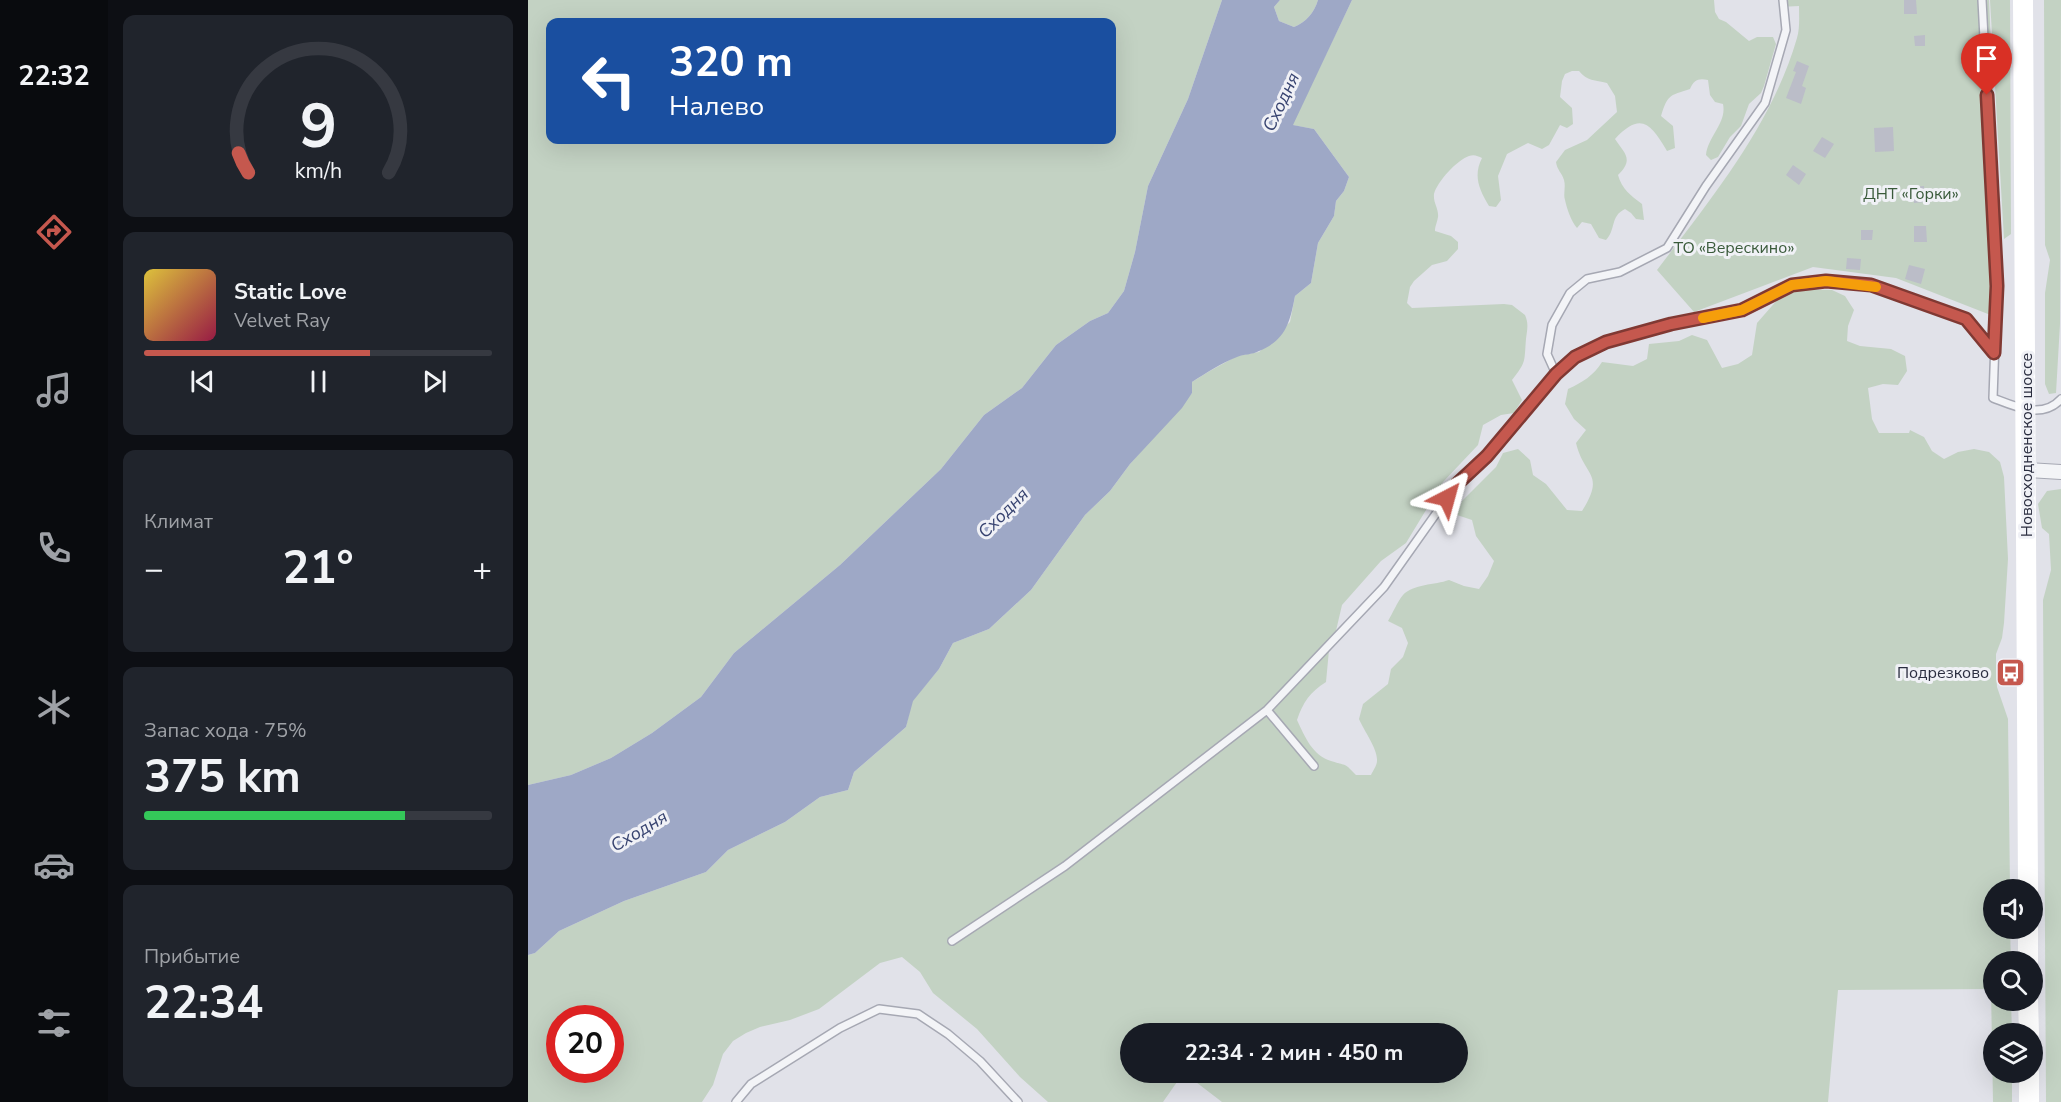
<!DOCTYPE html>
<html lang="ru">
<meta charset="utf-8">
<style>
body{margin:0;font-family:"Nunito Sans",sans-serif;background:#20242c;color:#f1f3f6;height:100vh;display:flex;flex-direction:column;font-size:22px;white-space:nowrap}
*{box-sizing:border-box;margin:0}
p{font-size:20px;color:#9ea1a6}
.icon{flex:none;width:33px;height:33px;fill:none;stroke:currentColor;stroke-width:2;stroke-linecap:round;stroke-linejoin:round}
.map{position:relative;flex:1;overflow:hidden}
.panel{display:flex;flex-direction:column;gap:15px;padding:15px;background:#0d0f14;width:420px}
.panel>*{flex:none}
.top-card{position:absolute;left:18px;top:18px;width:570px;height:126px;border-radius:12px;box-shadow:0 6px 24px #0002;background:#1a4fa0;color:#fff;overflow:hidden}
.tools{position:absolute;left:1455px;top:879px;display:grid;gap:12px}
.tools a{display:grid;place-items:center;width:60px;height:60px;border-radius:50%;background:#171b24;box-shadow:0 6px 24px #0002;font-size:30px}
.speed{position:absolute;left:18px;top:1005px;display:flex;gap:12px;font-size:30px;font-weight:700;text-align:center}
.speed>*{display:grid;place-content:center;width:78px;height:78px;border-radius:50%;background:#171b24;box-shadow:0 6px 24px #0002;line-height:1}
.speed .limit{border:9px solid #d22;background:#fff;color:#111}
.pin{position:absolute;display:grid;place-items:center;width:51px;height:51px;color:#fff;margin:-62px -26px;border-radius:50% 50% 50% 0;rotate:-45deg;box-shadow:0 0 6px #0007}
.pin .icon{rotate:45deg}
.me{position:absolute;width:66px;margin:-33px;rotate:39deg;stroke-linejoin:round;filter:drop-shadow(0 0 4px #0008)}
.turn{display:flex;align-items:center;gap:21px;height:126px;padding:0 24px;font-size:27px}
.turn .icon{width:78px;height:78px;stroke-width:2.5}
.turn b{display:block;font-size:42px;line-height:51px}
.big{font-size:45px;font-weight:700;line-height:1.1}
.panel .card{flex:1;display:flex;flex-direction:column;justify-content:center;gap:9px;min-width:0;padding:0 21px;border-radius:12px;background:#20242c}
.panel .dial{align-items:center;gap:0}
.dial svg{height:156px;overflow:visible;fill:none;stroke:#363941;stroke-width:7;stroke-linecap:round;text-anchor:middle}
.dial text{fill:#f1f3f6;stroke:none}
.song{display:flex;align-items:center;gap:18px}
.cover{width:72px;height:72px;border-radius:9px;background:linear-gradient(135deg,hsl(50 70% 55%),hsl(340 70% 35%))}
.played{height:6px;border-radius:3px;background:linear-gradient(90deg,#c5584e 65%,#363941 65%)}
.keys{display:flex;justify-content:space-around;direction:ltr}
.heat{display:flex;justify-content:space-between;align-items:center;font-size:33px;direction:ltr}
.charge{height:9px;border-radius:4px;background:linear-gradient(90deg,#34c759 75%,#363941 0)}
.trip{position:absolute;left:592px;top:1023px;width:348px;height:60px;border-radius:30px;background:#171b24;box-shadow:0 6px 24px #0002;font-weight:700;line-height:60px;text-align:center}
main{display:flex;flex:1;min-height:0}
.tab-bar{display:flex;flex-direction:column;width:108px;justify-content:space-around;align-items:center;background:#090b0e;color:#9ea1a6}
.tab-bar .icon{width:42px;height:42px}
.tab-bar .current{color:#c5584e}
.tab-bar b{font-size:27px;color:#f1f3f6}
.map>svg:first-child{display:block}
.green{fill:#c3d2c3;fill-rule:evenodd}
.water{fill:#9ea8c6}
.building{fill:#bbbdc8}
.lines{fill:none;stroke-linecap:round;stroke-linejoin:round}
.lane-casing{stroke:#a6a8b3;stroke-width:10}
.street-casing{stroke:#a6a8b3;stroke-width:16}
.lane{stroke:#f3f4f7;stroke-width:7}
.street{stroke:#f3f4f7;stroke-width:14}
.secondary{stroke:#fff;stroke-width:20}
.route-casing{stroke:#803933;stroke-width:15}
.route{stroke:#c5584e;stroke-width:10}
.slow{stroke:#f59e0b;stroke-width:10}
.labels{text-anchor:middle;stroke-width:6;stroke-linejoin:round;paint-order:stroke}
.park-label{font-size:16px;fill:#395a3a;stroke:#f0f1f6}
.street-label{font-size:16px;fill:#2a2d3f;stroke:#f0f1f6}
.poi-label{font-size:16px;fill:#2a2d3f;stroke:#f0f1f6;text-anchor:end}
.water-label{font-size:18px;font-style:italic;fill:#374370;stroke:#f0f1f6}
</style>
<main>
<nav class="tab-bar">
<b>22:32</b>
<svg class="icon current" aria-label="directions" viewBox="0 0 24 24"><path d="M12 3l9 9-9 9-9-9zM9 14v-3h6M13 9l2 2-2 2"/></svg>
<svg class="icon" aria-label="music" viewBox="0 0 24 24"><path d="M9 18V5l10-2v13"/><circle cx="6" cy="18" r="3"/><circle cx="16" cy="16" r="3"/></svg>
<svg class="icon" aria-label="phone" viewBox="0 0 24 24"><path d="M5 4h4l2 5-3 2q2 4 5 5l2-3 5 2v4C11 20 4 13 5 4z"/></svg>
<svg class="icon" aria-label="climate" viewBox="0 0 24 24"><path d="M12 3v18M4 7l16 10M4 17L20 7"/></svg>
<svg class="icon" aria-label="car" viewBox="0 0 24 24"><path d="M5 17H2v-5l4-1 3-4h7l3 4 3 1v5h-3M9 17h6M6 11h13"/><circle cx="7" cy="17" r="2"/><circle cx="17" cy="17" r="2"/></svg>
<svg class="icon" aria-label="filters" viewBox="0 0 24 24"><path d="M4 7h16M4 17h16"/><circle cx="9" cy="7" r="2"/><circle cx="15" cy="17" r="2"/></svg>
</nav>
<section class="panel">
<div class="card dial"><svg viewBox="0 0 100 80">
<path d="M14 69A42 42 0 1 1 86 69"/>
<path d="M14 69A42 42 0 0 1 9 59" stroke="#c5584e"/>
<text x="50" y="56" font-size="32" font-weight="700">9</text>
<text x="50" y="72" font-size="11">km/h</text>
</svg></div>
<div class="card">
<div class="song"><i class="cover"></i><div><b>Static Love</b><p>Velvet Ray</p></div></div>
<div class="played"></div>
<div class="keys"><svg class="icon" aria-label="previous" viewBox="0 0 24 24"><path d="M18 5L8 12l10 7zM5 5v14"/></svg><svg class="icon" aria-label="pause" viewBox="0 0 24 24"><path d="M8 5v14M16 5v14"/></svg><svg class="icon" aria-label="next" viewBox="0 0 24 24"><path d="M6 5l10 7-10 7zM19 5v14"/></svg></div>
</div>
<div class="card"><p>Климат</p>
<div class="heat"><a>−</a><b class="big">21°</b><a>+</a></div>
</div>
<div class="card"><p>Запас хода · 75%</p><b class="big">375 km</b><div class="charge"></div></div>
<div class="card"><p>Прибытие</p><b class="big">22:34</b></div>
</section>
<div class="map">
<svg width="1533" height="1102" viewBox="0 0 1533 1102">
<rect width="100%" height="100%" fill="#e1e2e9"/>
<path class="green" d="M0,0H694L660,99L620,186L607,252L596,291L580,313L562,321L528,345L494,388L456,415L413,469L312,565L206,653L173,697L124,733L83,758L43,775L0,785ZM22,22H584V140H22Z
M752,0H790C786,13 778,22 766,27L751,21L746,7Z
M824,0H1186L1187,12L1191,19L1198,22L1221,41L1229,37H1245L1248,44L1236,86L1233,93L1221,104L1213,126L1202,137L1190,157L1183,160L1178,155C1180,136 1199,123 1195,104L1187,102L1182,95L1180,80C1170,78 1166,80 1162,89C1141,96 1140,94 1133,116L1145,126L1147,148L1139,151C1123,124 1113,111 1087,139C1097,154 1106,159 1090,175C1094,189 1102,195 1114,204L1116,220L1108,219L1103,213L1097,209C1082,216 1088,230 1078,240L1071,238L1063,224L1054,222L1049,228C1043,221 1039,209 1037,200C1035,194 1038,187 1036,180C1034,173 1029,170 1028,162L1037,150L1059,140L1089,112L1087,96L1079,83C1067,80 1059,81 1051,71H1044L1037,74L1034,81L1032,97L1044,108L1045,124L1039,128L1032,125L1021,145L1014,149L1000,143L979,154L970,176L973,200L968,207L961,206C951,189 945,176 954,158C950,156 946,154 941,156C929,160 909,182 906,194C905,203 911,209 910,217C909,223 907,226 907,231L923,236L930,242V249L919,261L904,265L886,281L882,287L879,303L884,308L976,304L984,305L997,315C1001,324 999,330 998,339C996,362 999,361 984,380L994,400L986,413L973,415L955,425L950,445L915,482L878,543L853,561L814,605L807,635L801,650L798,682C782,692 775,702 769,720C777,737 784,755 803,761C818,766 816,762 828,775H843C845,771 849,765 849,761C850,749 836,731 831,719L835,704L860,684L863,669L875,657L880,643L874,628L860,621C865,613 869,602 875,595C885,584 907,585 921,580L936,586L951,589L960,576L966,561L948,536L944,520L929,515L934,501L968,467L975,453L990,449L1002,460L1005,475L1018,484L1039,510L1054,511C1078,473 1056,477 1048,443L1058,430L1046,419L1037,404L1040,389C1055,382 1065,376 1074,362L1105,366L1119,359L1121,344L1151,341L1164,335L1179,340L1194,368L1210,364L1224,355L1229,323L1250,299L1269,289L1304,290L1317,296L1326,310L1320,326L1319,341L1332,346L1363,349L1377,356L1379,371L1370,385L1355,384L1340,388L1344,419L1351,433H1381L1382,430L1396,437L1404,451L1416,459L1430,452L1446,449L1461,452L1472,462L1476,477L1480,559L1476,623L1474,638L1468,654V671L1469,687L1480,719L1482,889L1466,890V928L1482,929L1483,961L1466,962V1000L1483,1001L1484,1033L1466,1034V1072L1484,1073V1102H1465L1463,989L1310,990L1300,1102H694L664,1079L649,1082L635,1102H520L492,1077L449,1029L405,993L392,972L374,957L352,963L291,1009L262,1020L232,1027L218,1033L205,1041L195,1054L185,1085L174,1102H0V955L7,953L31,931L96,901L178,872L200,850L257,822L292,797L320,790L326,772L378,727L384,701L411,669L425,643L461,629L503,590L557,515L582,491L602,464L664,393V382L680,372L709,356L731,352L762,322L767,296L783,283L790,243L806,216L808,201L816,191L821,177L786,129L764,125ZM32,1018H82V1070H32ZM603,1034H930V1072H603Z
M1251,0H1461L1475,313L1460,314L1368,278L1285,267L1166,312L1129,270C1183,199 1244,125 1269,38C1272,28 1271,16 1271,6L1252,7Z
M1462,0H1482L1483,234L1476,239Z
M1516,0H1533L1532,324L1528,393L1521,394L1517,384V293L1522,260L1517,245Z
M1533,489V1102H1518L1515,600L1523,570L1521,534L1514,528L1510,504L1519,491Z"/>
<path class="water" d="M694,0H752L746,7L751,21L766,27C778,22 786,13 790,0H824L765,125L786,129L821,177L816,191L808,201L806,216L790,243L783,283L767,296C762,322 758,340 731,351C724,355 716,354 709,357C693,363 678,373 664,382V393L654,408L602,464L582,491L557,515L503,590L461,629L425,643L411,669L385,701L378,727L326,772L320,790L292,797L257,822L200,850L178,872L96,901L31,931L7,953L0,955V785L43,775L83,758L124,733L173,697L206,653L312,565L413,469L456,415L494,388L528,345L562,321L580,313L596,291L607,252L620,186L660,99Z"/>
<path class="building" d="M1376,0H1388L1389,14H1376Z
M1397,35V46H1387L1386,36Z
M1269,61L1281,66L1274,86L1278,88L1273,104L1258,98L1268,72L1265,71Z
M1365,127L1366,151L1347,152L1346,128Z
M1294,137L1306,144L1297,158L1285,151Z
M1265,165L1278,174L1271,185L1258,175Z
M1396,186L1397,202L1386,203L1384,187Z
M1386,226H1398L1399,242H1386Z
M1333,230H1345L1344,240H1333Z
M1319,258L1333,259L1332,270L1318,269Z
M1381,265L1397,269L1393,284L1377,279Z"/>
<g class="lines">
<defs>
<path id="lane" d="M1454,0L1469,286L1465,398C1486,406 1514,420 1533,399
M1028,374L1019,354L1024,325L1042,293L1059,279L1092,272L1139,248L1178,186L1237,103L1258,30L1255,0
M739,710L786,766
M424,941L537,866L739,710L856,587L929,484L959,456L1028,374L1048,357L1078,342L1143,324L1214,310L1264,285L1298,281L1343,285L1438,319L1466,353
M208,1102L223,1084L312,1028L351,1009L390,1014L420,1034L452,1061L490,1102"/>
<path id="street" d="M1498,470L1533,472"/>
</defs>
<use href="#lane" class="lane-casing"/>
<use href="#street" class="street-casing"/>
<use href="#lane" class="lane"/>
<use href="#street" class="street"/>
<path class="secondary" d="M1495,0L1500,890
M1500,928V962
M1500,1000L1501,1034
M1501,1072V1102"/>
</g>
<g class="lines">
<defs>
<path id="route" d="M919,498L929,484L959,456L1028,374L1047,357L1078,342L1143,324L1214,310L1264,285L1298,281L1343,285L1438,319L1466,353L1469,286L1459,95"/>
</defs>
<use href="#route" class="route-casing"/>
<use href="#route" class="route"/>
<path class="slow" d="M1175,318L1214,310L1264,285L1298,281L1348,287"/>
</g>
<defs>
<symbol id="bus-square" viewBox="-11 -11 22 22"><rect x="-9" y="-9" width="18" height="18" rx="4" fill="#c5584e" stroke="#f0f1f6"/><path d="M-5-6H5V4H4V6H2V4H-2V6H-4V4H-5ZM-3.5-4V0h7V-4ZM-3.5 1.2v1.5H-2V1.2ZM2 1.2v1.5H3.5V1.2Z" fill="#fff"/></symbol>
</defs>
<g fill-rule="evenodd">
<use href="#bus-square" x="1466" y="656" width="33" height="33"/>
</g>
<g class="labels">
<g class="park-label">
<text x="1383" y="199">ДНТ «Горки»</text>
<text x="1206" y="253">ТО «Верескино»</text>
</g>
<g class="street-label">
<text transform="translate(1498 445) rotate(-90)" y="6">Новосходненское шоссе</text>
</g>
<g class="poi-label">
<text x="1461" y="678">Подрезково</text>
</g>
<g class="water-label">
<text transform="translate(753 102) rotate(-65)" y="6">Сходня</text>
<text transform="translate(475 513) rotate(-45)" y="6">Сходня</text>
<text transform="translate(111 831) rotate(-31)" y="6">Сходня</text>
</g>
</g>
</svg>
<div class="tools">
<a><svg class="icon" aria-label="sound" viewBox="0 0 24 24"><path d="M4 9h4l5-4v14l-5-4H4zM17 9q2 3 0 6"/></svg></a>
<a><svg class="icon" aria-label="search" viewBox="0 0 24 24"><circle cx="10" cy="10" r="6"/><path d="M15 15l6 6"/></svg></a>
<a><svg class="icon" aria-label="layers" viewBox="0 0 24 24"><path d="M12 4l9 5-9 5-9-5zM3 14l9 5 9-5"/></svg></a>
</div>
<div class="speed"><div class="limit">20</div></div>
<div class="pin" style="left:1459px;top:95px;background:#d93025"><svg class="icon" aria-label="arrive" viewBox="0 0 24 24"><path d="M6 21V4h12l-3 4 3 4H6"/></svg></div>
<svg class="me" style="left:919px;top:498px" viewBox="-20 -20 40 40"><path d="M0-17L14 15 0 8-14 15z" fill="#c5584e" stroke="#fff" stroke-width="4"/></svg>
<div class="trip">22:34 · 2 мин · 450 m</div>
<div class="top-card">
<div class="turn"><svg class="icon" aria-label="left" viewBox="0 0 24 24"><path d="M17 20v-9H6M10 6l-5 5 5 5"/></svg><div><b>320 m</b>Налево</div></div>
</div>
</div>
</main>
